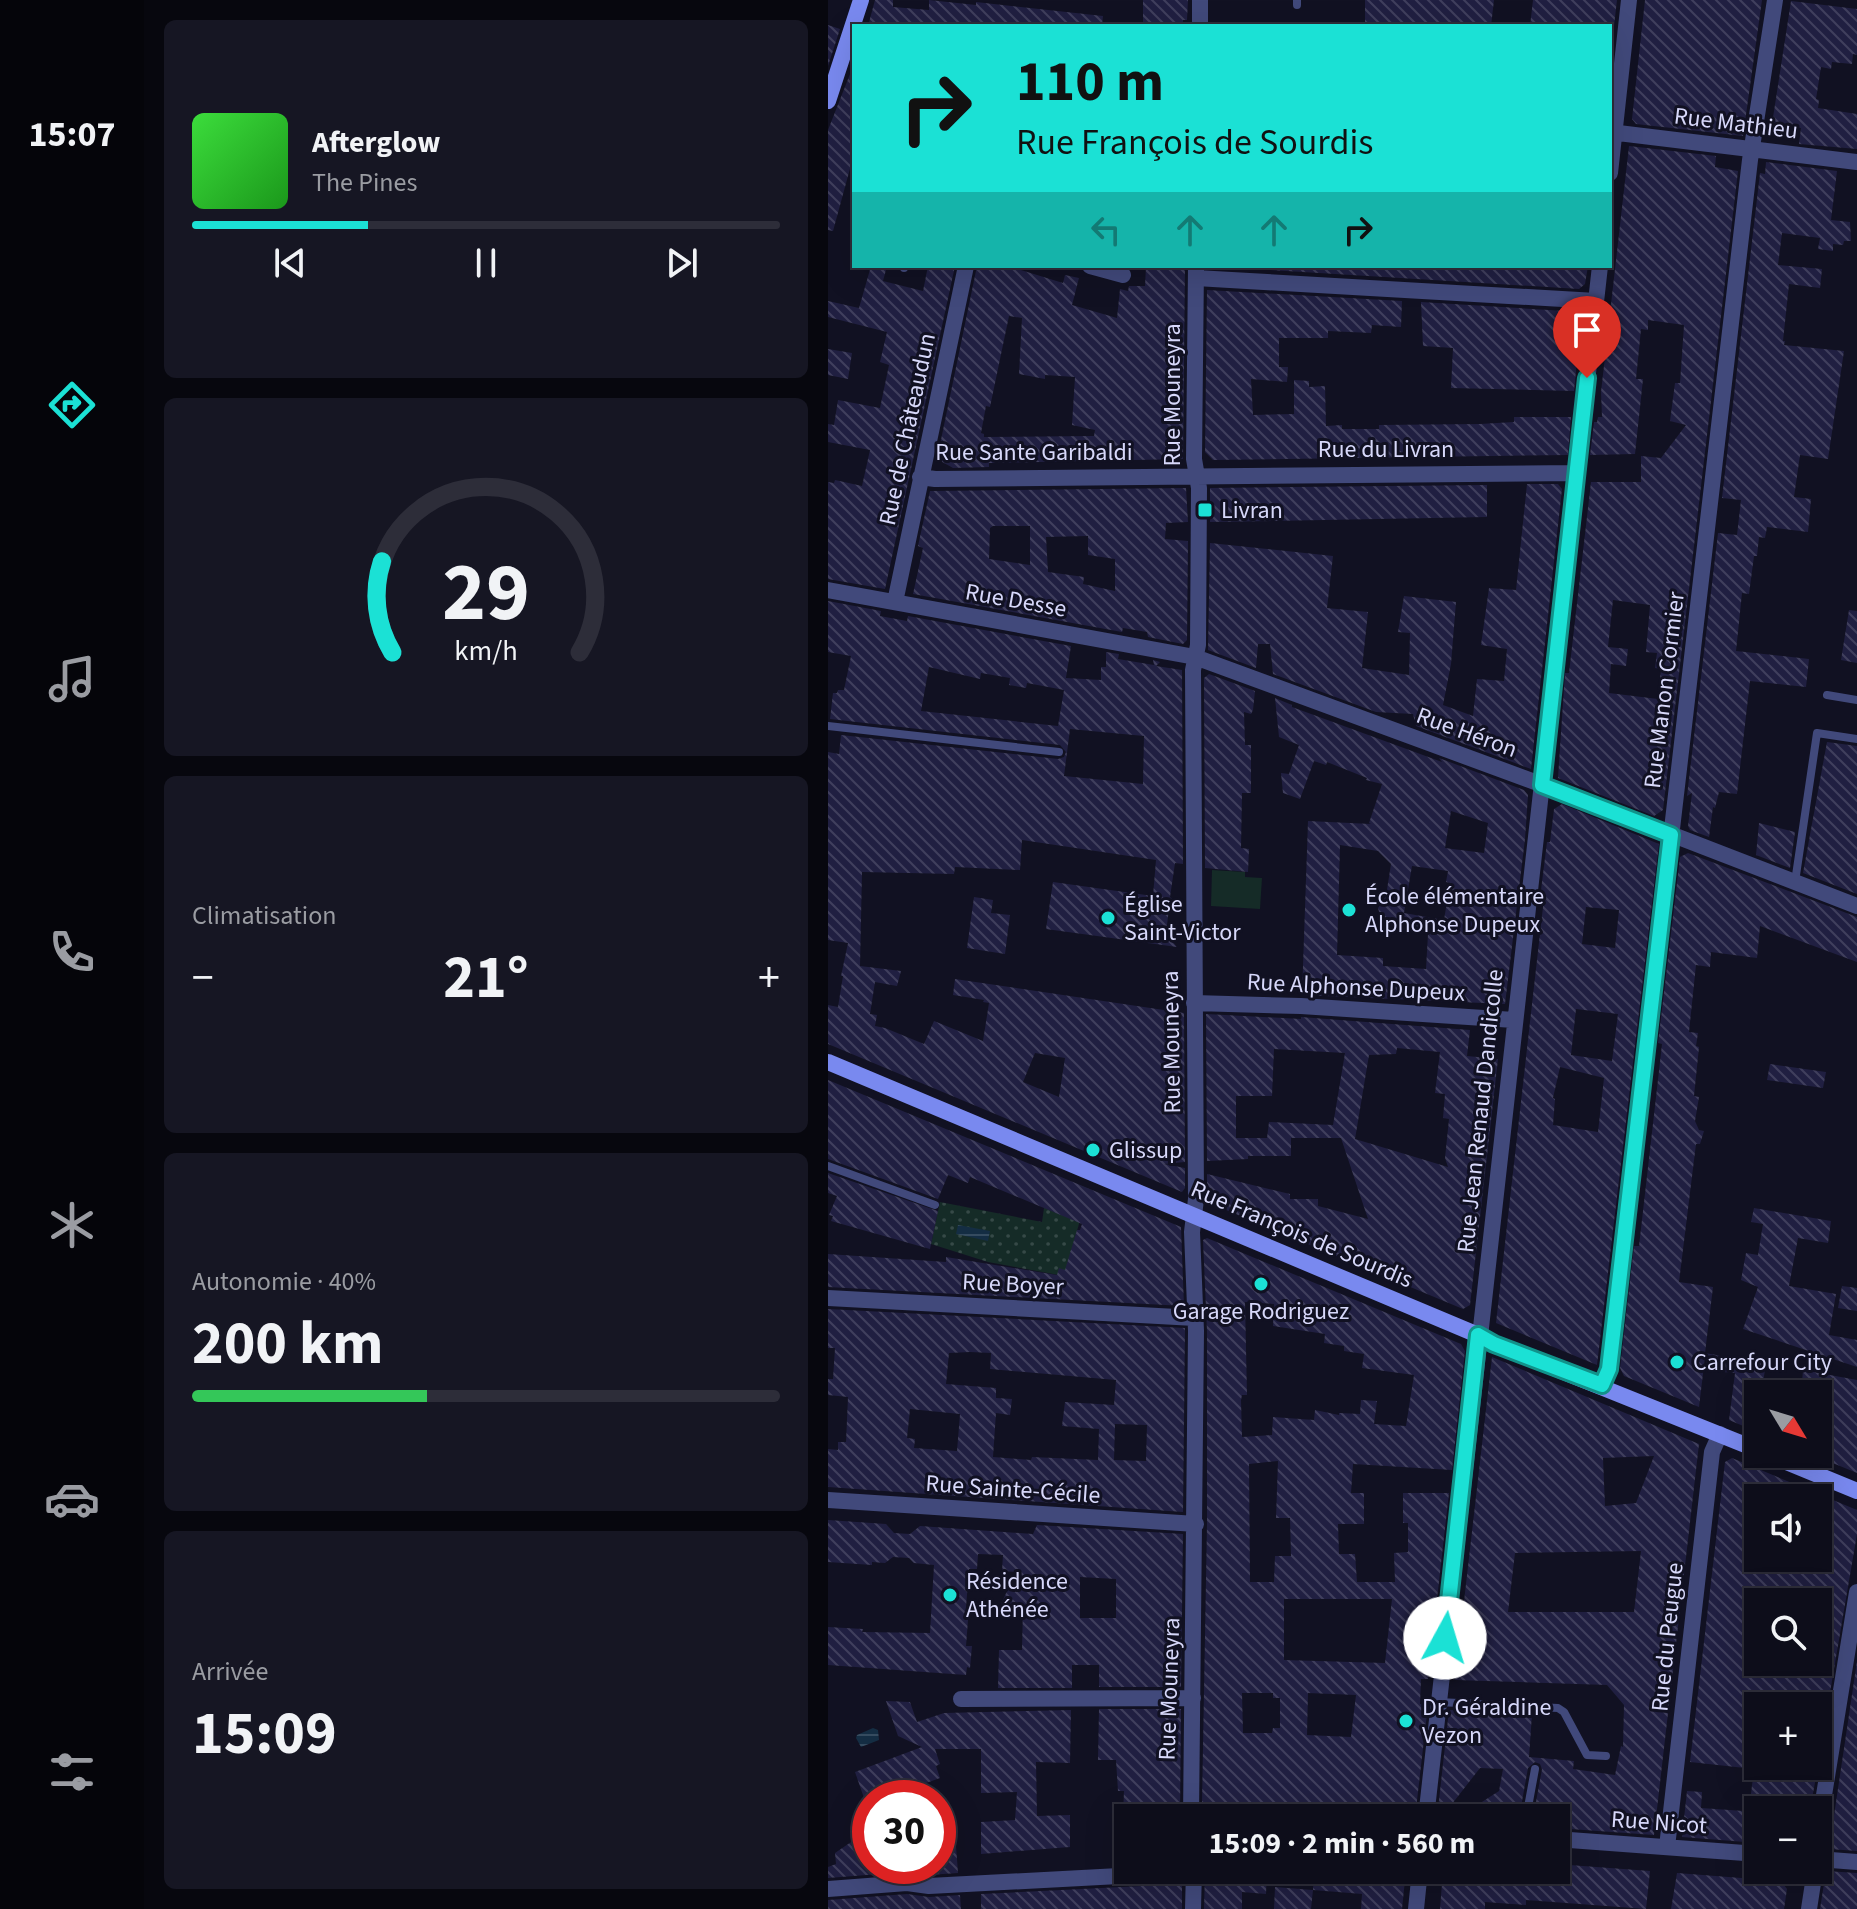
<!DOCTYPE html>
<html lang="fr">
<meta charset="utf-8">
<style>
body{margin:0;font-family:"Source Sans 3",sans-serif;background:#161623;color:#f1f3f6;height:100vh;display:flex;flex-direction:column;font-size:30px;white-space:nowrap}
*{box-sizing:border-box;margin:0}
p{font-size:26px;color:#9a9ca2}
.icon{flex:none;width:44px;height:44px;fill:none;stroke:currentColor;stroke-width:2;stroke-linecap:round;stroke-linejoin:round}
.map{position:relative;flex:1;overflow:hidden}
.side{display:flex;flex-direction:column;gap:20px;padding:20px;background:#07070e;width:684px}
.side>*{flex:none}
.top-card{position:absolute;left:24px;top:24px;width:760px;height:244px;border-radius:0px;box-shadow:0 8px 32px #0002,0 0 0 2px #2d2d39;background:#1be1d5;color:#111;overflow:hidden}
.needle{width:52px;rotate:128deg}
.fabs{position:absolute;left:916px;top:1380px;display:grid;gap:16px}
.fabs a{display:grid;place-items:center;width:88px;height:88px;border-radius:0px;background:#0d0d1a;box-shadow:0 8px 32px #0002,0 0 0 2px #2d2d39;font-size:40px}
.speed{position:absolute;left:24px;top:1780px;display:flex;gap:16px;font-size:40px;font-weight:700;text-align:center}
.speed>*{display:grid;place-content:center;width:104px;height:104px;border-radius:50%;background:#0d0d1a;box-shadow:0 8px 32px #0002,0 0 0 2px #2d2d39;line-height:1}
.speed .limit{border:12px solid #d22;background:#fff;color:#111}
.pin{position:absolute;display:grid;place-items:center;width:68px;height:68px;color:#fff;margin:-82px -34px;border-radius:50% 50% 50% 0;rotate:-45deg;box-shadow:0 0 8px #0007}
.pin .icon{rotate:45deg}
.me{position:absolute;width:88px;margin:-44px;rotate:6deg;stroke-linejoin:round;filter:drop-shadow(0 0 6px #0008)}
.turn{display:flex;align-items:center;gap:28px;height:168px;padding:0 32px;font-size:36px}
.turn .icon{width:104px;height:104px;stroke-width:2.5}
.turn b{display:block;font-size:56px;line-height:68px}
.lanes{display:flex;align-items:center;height:76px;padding:0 32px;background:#0003;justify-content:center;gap:40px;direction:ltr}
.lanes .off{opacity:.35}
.big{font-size:60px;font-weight:700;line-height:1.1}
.side .card{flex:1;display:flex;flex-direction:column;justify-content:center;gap:12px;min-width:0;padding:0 28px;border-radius:12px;background:#161623}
.side .dial{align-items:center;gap:0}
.dial svg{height:208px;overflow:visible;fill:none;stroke:#2d2d39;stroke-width:7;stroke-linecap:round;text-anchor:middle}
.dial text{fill:#f1f3f6;stroke:none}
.song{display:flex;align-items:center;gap:24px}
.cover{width:96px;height:96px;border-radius:12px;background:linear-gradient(135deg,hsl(120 70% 55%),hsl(120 70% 35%))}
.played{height:8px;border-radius:4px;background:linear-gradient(90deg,#1be1d5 30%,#2d2d39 30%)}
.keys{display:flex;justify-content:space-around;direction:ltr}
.heat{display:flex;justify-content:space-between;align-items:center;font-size:44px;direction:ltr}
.charge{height:12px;border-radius:6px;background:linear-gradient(90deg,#34c759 40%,#2d2d39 0)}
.trip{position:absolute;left:286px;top:1804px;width:456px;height:80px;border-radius:0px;background:#0d0d1a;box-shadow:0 8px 32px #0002,0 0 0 2px #2d2d39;font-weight:700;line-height:80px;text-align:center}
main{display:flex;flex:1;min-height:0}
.tabs{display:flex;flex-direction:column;width:144px;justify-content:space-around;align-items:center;background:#05050a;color:#9a9ca2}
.tabs .icon{width:56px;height:56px}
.tabs .current{color:#1be1d5}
.tabs b{font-size:36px;color:#f1f3f6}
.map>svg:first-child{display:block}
.grass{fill:url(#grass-dots)}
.park{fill:#152b27}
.water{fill:url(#water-rules)}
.building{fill:url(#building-back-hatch);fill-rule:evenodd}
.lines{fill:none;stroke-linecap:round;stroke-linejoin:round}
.lane{stroke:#41497b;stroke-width:8}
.street{stroke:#41497b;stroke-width:16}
.secondary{stroke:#7989ef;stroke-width:16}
.route-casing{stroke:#12928a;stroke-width:20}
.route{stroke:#1be1d5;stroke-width:14}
.poi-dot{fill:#1be1d5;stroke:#112;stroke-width:3}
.labels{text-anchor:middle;stroke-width:6;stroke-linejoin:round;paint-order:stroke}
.street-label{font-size:24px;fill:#d7d8fa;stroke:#112}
.poi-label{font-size:24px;fill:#d7d8fa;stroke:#112;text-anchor:start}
</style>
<main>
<nav class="tabs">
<b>15:07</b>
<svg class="icon current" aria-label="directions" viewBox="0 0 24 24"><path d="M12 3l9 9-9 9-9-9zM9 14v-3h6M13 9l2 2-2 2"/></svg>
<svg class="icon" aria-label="music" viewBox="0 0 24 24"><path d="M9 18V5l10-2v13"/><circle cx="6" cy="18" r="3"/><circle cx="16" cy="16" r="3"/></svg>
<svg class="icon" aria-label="phone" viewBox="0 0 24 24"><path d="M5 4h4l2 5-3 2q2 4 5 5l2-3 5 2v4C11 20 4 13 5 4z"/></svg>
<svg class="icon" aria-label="climate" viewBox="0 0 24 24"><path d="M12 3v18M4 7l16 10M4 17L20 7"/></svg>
<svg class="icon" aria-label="car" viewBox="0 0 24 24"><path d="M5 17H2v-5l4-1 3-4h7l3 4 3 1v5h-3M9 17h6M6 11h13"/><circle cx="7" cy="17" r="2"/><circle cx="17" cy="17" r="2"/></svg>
<svg class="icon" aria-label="filters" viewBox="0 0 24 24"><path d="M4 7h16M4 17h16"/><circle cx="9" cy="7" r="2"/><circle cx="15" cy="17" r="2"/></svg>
</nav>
<section class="side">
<div class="card">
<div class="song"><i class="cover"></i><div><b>Afterglow</b><p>The Pines</p></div></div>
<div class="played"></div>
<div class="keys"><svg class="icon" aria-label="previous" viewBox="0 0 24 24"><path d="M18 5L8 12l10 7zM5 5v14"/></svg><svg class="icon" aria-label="pause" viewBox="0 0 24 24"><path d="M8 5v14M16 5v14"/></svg><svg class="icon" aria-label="next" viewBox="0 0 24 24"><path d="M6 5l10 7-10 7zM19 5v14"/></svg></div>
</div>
<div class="card dial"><svg viewBox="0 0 100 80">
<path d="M14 69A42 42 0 1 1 86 69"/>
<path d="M14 69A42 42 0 0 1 10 34" stroke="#1be1d5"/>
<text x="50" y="56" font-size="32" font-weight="700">29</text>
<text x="50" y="72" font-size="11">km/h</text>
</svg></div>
<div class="card"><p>Climatisation</p>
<div class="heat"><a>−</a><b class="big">21°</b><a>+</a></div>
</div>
<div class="card"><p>Autonomie · 40%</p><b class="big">200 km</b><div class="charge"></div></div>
<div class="card"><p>Arrivée</p><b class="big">15:09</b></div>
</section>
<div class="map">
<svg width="1029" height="1909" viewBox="0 0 1029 1909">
<defs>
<pattern id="grass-dots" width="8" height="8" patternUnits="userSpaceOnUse" patternTransform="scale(2)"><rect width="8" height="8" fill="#152b27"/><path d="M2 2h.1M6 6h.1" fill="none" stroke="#364947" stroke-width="1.8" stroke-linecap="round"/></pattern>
<pattern id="water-rules" width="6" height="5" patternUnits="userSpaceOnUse" patternTransform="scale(2)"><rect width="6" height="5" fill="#142d43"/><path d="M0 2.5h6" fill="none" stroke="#354b5f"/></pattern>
<pattern id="building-back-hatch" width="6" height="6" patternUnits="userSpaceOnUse" patternTransform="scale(2)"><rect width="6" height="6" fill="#201f41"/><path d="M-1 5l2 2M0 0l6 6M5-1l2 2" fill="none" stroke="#403f5d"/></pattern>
</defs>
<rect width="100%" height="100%" fill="#112"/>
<path class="grass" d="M221,1173L261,1189L236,1276L160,1262L103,1244L112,1202L214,1222Z"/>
<path class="park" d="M384,870L417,872V877L434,878L432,909L383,906Z"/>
<path class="water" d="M130,1225L162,1231L160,1241L128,1234Z
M45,1728L50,1730L51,1740L33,1747L28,1738L29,1735Z"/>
<path class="building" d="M47,0H65V7L101,10V0L148,5V2L275,16L274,26H40Z
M315,0H360L359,20H355V26H315Z
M537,0H666L663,26H537Z
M705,0H789L786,26H702Z
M817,0H934L915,136L808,124L804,119Z
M963,1L1029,9V55L1025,54L1024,64L1004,62L1003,69L993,67L988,99L991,100L990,108L1029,114V149L971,144L973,128L944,124Z
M0,25L12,29L0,66Z
M26,57V166L23,165L5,231L0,230V130L22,74Z
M801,146L888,156L887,167L910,171L835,810L826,816L730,778L737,673H741L763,482H813V456L833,458L858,425L842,421L847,383H852L856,325L820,320V330L813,329L808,379H815L807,454L762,455L766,422H769L770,417H774L773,392ZM785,600L822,605L818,652L829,653L827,668L833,669L830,699L781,693L783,664L798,666L800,649L780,647Z
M938,162L1009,171L1003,220L1022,222L1023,241H1016L1015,245L1005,244V251L990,249L992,238L954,233L950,265L994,269L992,288L961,284L955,341H957L956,345L1016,351L1000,459L972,455L966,497L983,499L980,532L939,527L937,538L931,537L929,556H926L921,594L914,593L908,651L981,659L978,687L922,681L909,794L891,792L887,808L885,807L881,837L862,830L860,826L864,793L859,796L890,533L909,535L913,500L894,498L932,173L937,174Z
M43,266H59L55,281L95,291L100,266H127L57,589L0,579V482L6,483L7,480L34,486L42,450L0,442V424L6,425L10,400L52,408L61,365L52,362L59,332L0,317V301L31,308Z
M149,266H186V268L235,283L237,275L251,278L244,305L289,318L292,289L300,291L301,286H317L318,266H357L355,459L161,463V467L125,468L109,459ZM181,316L194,318L191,374L217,379V375L247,377L244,425L267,430L266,436L156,437V434L153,433L158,406L162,407Z
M379,266H760L757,284L751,289Z
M379,290L574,301L573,327L544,325L543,333L500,331V338H451V367H460L459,382L423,379L425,415L466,414V380L481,381V387L497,386L498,426L514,425V429H551V425L652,424L686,422V417H743L740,455L385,460L377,452Z
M593,302L754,312L746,391L623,388L625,348L595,346Z
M0,349L24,353L20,379L0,375Z
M699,484H730L734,489L703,769L588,726L585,714L548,712L445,674L442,644H430L428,668L380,650L382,543L505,556L499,608L540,612L534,668L581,675L582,633L570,632L576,596L628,602L623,664L615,705L645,716L649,679L676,681L679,649L653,645L661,588L688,590Z
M659,485V517L382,522V488Z
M358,488L360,522L338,523L337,539L360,541L359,640L355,644L320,637L319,632L295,628L294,632L85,594L95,548L90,546L102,491ZM165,526H202V565L161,559L162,528ZM260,536V555L287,559V591L255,584L256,577L220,572L218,537Z
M0,601L53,611L52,616L79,621L80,616L243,646L236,690L199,683L198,688L181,685L182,678L153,673L152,679L101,667L93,711L230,726L238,678L273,680V667H278V652L291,654L290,659L326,665L325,660L332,662L328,666L354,670L355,864L347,863L342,897L348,903L341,908L338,934L349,947L218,929L225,882L325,896L328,860L194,840L192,870L127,867L126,874L34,872L32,966L73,971L69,986L47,982L42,1014L49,1015L47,1026L57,1028L96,1044L106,1021L155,1041L161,1003L155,1002L156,1000L125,995L127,979L356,1013L357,1162L336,1164L357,1168V1188L354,1192L0,1044V1005L10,1007L15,976H13L20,943L0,940V752L11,754L13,735L230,759L236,757L238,752L232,745L2,719L5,693H9L10,690H16L23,656L0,652ZM242,729L316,736L315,784L236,776ZM207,1053L237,1058L231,1097L195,1082Z
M1021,610L1029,611V663L1013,660Z
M381,674L427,691L425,710L423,714L416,712L417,745H423V793H414L413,848L421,849L420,872L377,868L376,678Z
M447,698L464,705V707L614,762L611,758L696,790L700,795L697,839L677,1004L474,995L480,821L543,824L541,823L554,784L538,780L539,778L499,762L498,765L486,761L472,799L455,793L453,773L461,774L471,745L451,737ZM623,811L660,823L656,853L617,848ZM512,845L550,851L563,864L558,896L550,908L555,926L600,934L598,969L555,966V958L509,955ZM584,866L620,871L618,882L622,883L616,920L576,913Z
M999,742L1029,746V894L975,873Z
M734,804L831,844L769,1365L668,1323L716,898H712L719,842H722L726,809ZM758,907L791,910L787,948L754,944ZM748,1009L790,1014L784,1061L743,1055ZM732,1067L776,1078L770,1132L725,1125L727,1099L725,1098Z
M931,823L967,832L962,868L928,855Z
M860,853L1029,917V962L932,926L929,958L883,952L882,967L868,965L861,1032L870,1033L868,1046L871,1047L866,1096L871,1097L867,1121L871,1130L876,1131L872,1144H868L851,1282L885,1287L877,1353L938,1364L933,1394H930L927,1431L901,1420L907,1373L881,1371L877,1357L871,1407L796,1376L792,1368L806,1246H811L827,1106L834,1044L830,1043L852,857Z
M146,897L165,900L163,913L182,915L177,954L139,948Z
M378,1014L473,1019V1017L642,1030L639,1056L670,1059L642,1305L635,1309L379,1202V1174L462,1194V1199H490V1206L540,1219L513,1138H463V1156H420V1159L379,1161ZM569,1048L612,1052L607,1093L617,1094L615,1118L621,1119L617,1158L620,1167L527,1139L541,1055L568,1054ZM446,1049L517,1053L505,1125L441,1122L439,1138H408V1096H444Z
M942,1064L998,1072L995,1088L939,1080Z
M0,1080L353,1227L356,1306L0,1287V1254L118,1262V1257L229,1275L231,1268L237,1270L249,1230H252L254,1224L142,1177L140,1183L120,1175L110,1199L0,1159Z
M0,1173L110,1211L102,1249L3,1221L5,1216L1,1215L9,1196L0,1193Z
M926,1208L1003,1221L1000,1243L970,1238L961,1286L1008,1294L1001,1335L1029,1340V1367L915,1329L930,1287L913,1280L918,1253L930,1255L935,1224L923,1222Z
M379,1238L633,1344L637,1351L624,1470L525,1464L523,1493H536V1524H510L511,1554H527L529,1582H567L566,1553L580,1552V1523H575V1493H621L600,1679H593L592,1704L600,1705L587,1818H552L374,1804L379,1524V1331L375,1240ZM417,1302L446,1304L445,1326L497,1334L496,1343L516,1346V1351L536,1354L534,1368L586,1375L578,1426L546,1424L549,1401L533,1400L532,1414L511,1413V1415L487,1410L486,1420L445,1417L444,1435L414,1437L413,1400L414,1395H419ZM450,1461L448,1518H462L463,1556H447L446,1582H422L421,1464ZM456,1599H564L557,1663L456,1660ZM414,1693H445V1698H452V1728H445L444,1733H415ZM480,1693L528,1695L523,1737L479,1735Z
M1014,1286L1029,1288V1311L1010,1308Z
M0,1309L357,1328L355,1512L0,1487V1449L10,1450V1442H18L20,1397L0,1395V1379H5L7,1348H0ZM142,1352L163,1353L162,1369L288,1380L286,1405L237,1402L234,1426L271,1429L270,1460L204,1457L203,1460L165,1457L168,1413L182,1415L184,1399L168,1398V1388L118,1384L121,1353ZM82,1409L132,1414L129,1451L86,1448L87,1439L79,1438ZM287,1424L319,1425L318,1461L286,1460Z
M664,1357L871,1444L826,1835L728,1828V1818H705L714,1769L712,1764L707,1762L700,1768L691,1818H629L671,1791L675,1769L652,1768L613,1818H609L621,1710L704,1714L701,1757L746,1761L745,1769L787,1775L793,1746L795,1747L796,1705L779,1685L627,1680ZM826,1456L808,1503L777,1506L775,1458ZM813,1551L806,1612H680L687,1553Z
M975,1370L1029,1380V1473L990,1457V1394H973Z
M904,1458L1029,1510V1534L990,1763V1706H930L926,1766H990L982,1810H921L926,1769L862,1762L897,1462ZM930,1498H990V1558H984L982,1568L951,1563V1558H930ZM930,1602H990V1662H930Z
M0,1520L58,1524L66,1533L82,1534L92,1526L205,1534L209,1525L355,1534L353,1687H271V1665H244V1688H170L171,1650H194L195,1606L173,1604L188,1572L174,1571L175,1555L150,1554L149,1569H141L137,1620H140L138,1646H144L142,1668L139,1667L138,1675L0,1665V1627L35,1629L34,1632L102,1633L106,1565L86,1563L81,1558L65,1557L57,1563L44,1562V1565L0,1562ZM252,1577L288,1579V1618H252Z
M1029,1661V1851L1001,1849Z
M58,1701L82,1702L89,1722L116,1713L243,1710L242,1763L208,1762L209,1816L242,1815V1847L153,1854V1822L187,1820L189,1792L153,1793V1749H107L112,1764L108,1766L112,1778L57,1798H36L27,1772L94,1747L70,1736Z
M271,1709H353L352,1818L295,1815L296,1791H290L288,1760H270Z
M859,1791L874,1792L873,1808L930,1812V1843L854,1837Z
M126,1818L130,1873L101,1875L78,1872L0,1878V1867L8,1864L7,1853L42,1829V1866H110V1821Z
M728,1864L822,1871L818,1909L698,1900V1905L657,1902V1909H612L615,1870H728Z
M377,1870H439L438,1894L414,1892V1909H376Z
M486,1870H578L574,1909H533L534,1894L485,1890Z
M998,1871L1029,1873V1909H992Z
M849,1873L953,1881L959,1889L956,1909H843Z
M354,1884V1909H153V1894Z
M447,1887L485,1890L483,1909H446Z
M79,1894L101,1897L132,1895L133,1909H0V1900Z"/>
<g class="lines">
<path class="lane" d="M469,0V5
M76,268V266
M999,695L1029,700
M0,726L231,752
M967,882L989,733L1029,739
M0,1166L107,1205
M611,1702L730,1708L736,1712L759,1755L778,1756
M698,1818L707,1769"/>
<path class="street" d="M372,26V0
M782,132L1029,162
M782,173L801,0
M262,266L295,275
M368,278L768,301
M92,477L107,479L748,473
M0,590L367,657L726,789L1029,906
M67,602L138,266
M366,1003L473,1006L686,1020
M0,1298L367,1318
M774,1385L781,1369L922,160L947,0
M0,1500L368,1524
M133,1699L365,1698
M363,1815L433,1818
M363,1818L368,1331L364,1232L368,1199L365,670L370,645L371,488L366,459L368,266
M598,1818L772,266
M990,1832L1029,1592
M728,1839L930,1854
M839,1847L884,1452L892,1434
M990,1859L1029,1862
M0,1889L79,1883L101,1886L366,1872
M365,1909L366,1870
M588,1909L592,1870
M981,1909L987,1870"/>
<path class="secondary" d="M0,101L33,0
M0,1062L650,1335L666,1344L930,1450
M939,1454L1029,1491"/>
</g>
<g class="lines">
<defs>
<path id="route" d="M617,1638L650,1335L666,1344L774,1385L781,1369L843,835L714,785L759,378"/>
</defs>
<use href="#route" class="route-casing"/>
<use href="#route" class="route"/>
</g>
<g class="poi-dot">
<rect x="369" y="502" width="16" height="16" rx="4"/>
<circle cx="521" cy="910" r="8"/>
<circle cx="280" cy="918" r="8"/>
<circle cx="265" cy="1150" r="8"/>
<circle cx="433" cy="1284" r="8"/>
<circle cx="849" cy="1362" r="8"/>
<circle cx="122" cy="1595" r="8"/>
<circle cx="578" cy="1721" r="8"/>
</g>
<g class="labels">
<g class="street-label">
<text transform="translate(908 123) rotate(7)" y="8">Rue Mathieu</text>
<text transform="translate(344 395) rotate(-90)" y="8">Rue Mouneyra</text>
<text transform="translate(79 429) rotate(-78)" y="8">Rue de Châteaudun</text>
<text x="558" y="457">Rue du Livran</text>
<text x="206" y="460">Rue Sante Garibaldi</text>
<text transform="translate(188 600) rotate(10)" y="8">Rue Desse</text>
<text transform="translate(836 690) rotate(-83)" y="8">Rue Manon Cormier</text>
<text transform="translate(639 732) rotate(20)" y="8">Rue Héron</text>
<text transform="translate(528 987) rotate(3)" y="8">Rue Alphonse Dupeux</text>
<text transform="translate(343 1042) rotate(-91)" y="8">Rue Mouneyra</text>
<text transform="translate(652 1111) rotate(-84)" y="8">Rue Jean Renaud Dandicolle</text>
<text transform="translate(474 1234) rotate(23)" y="8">Rue François de Sourdis</text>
<text transform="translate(185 1284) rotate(3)" y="8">Rue Boyer</text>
<text transform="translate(185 1489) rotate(4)" y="8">Rue Sainte-Cécile</text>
<text transform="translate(839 1637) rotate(-84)" y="8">Rue du Peugue</text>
<text transform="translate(341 1689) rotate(-88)" y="8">Rue Mouneyra</text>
<text transform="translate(831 1822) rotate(4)" y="8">Rue Nicot</text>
</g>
<g class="poi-label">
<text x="393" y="518">Livran</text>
<text x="537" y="904">École élémentaire<tspan x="537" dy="28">Alphonse Dupeux</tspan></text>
<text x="296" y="912">Église<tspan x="296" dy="28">Saint-Victor</tspan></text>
<text x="281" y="1158">Glissup</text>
<text x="433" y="1319" text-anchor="middle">Garage Rodriguez</text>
<text x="865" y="1370">Carrefour City</text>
<text x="138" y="1589">Résidence<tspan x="138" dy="28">Athénée</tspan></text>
<text x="594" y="1715">Dr. Géraldine<tspan x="594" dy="28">Vezon</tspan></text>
</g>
</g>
</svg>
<div class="fabs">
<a><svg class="needle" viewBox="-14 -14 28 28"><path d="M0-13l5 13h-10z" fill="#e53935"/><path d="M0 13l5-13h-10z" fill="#9a9ca2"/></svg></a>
<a><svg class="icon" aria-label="sound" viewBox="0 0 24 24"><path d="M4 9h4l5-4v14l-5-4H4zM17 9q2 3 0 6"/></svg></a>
<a><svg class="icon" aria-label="search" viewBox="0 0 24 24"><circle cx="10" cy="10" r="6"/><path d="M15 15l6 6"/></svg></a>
<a>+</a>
<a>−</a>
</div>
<div class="speed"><div class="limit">30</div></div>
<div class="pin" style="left:759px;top:378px;background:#d93025"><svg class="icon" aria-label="arrive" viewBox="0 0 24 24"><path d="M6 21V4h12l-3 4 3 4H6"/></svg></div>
<svg class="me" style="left:617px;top:1638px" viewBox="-20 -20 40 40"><circle r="19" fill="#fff"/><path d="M0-13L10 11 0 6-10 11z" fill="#1be1d5"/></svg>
<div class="trip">15:09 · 2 min · 560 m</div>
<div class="top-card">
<div class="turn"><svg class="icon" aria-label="right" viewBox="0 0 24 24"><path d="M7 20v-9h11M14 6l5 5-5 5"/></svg><div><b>110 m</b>Rue François de Sourdis</div></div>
<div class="lanes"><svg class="icon off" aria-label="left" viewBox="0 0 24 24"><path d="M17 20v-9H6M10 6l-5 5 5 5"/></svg><svg class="icon off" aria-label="ahead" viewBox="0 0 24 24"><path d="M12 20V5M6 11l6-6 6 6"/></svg><svg class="icon off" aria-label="ahead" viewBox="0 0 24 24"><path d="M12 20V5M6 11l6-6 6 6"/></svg><svg class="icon" aria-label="right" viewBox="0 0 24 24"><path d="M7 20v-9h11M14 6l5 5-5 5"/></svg></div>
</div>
</div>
</main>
